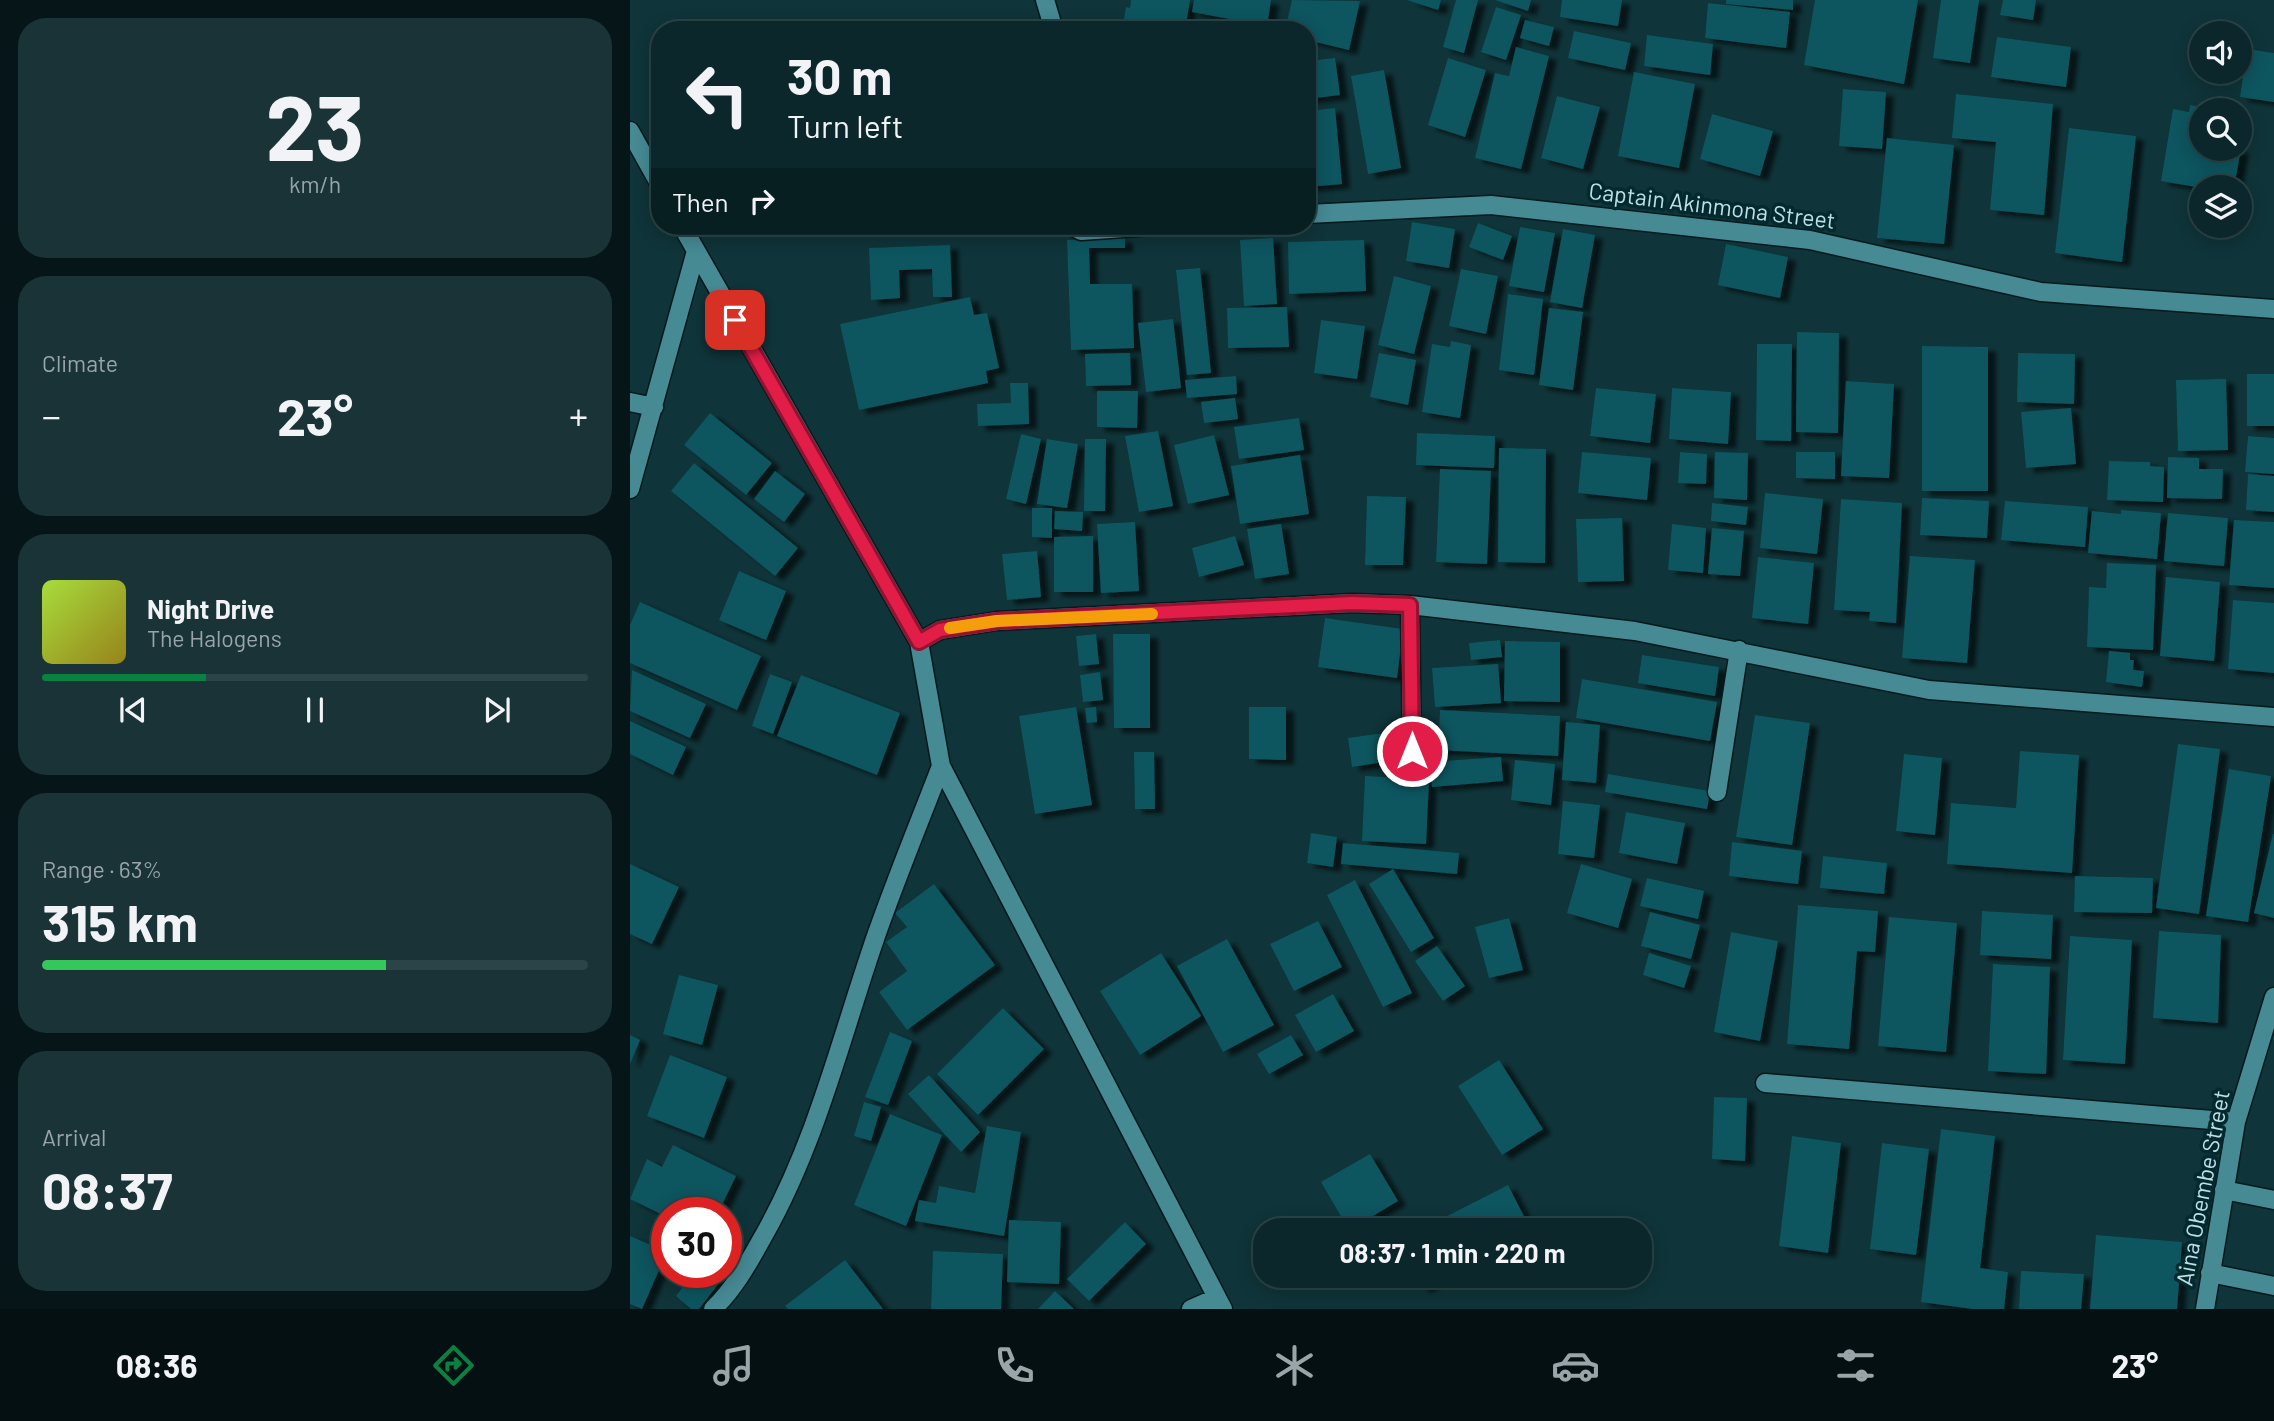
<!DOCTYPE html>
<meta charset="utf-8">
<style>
body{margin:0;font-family:Barlow,sans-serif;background:#193337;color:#f1f3f6;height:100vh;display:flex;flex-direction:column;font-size:26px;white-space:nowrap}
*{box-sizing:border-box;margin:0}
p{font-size:23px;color:#9aa5a9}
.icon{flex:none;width:38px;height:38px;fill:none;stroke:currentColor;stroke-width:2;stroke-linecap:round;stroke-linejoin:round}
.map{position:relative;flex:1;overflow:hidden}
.panel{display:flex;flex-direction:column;gap:18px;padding:18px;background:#061518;width:630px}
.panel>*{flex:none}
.guide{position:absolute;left:21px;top:21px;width:665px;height:214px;border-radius:28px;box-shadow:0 4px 18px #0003,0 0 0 2px #2b4447;background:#0b272b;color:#f1f3f6;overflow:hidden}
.fabs{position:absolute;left:1559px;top:21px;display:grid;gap:14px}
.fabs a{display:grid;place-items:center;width:63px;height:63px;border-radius:50%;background:#0b272b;box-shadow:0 4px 18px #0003,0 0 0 2px #2b4447;font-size:35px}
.speed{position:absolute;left:21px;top:1197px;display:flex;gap:14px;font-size:35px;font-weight:700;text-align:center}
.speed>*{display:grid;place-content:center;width:91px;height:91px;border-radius:50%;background:#0b272b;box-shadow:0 4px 18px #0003,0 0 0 2px #2b4447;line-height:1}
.speed .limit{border:10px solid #d22;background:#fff;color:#111}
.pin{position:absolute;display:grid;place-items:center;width:60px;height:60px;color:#fff;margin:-30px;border-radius:14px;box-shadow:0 4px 10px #0006}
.me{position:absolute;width:77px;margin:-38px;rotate:0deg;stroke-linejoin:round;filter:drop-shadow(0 0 5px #0008)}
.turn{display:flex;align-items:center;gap:24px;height:147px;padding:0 21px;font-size:32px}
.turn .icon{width:91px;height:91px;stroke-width:2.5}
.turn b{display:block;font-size:49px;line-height:60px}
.then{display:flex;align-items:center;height:66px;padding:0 21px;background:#0003;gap:14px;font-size:26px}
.big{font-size:52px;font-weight:700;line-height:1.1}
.panel .tile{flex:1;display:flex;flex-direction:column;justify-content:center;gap:10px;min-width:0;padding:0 24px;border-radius:28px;background:#193337}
.panel .dial{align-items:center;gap:0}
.dial b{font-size:91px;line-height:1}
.song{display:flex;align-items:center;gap:21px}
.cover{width:84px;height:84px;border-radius:10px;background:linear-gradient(135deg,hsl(80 70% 55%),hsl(50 70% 35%))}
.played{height:7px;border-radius:4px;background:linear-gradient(90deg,#0b8043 30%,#2b4447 30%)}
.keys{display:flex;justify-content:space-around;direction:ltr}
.heat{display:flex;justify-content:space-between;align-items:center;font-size:38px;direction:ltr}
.charge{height:10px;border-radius:5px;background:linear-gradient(90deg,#34c759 63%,#2b4447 0)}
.trip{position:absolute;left:623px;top:1218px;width:399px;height:70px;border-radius:28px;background:#0b272b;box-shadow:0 4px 18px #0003,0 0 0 2px #2b4447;font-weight:700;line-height:70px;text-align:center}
.tab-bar{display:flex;height:112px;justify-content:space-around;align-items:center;background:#041011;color:#9aa5a9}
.tab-bar .icon{width:49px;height:49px}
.tab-bar .on{color:#0b8043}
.tab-bar b{font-size:32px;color:#f1f3f6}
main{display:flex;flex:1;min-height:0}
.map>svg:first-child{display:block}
.building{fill:#0a555e;filter:url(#shadow)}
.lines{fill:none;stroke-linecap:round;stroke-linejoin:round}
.minor-casing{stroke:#051a1d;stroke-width:21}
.minor{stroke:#468a94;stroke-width:18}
.route-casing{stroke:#92132f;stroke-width:18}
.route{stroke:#e11d48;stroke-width:12}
.slow{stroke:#f59e0b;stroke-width:12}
.labels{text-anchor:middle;stroke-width:7;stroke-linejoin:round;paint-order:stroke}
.street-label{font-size:23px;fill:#c0e0e5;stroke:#032a2f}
</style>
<main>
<section class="panel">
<div class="tile dial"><b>23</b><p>km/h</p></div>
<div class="tile"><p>Climate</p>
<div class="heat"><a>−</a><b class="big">23°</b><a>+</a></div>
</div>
<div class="tile">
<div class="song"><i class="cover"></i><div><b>Night Drive</b><p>The Halogens</p></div></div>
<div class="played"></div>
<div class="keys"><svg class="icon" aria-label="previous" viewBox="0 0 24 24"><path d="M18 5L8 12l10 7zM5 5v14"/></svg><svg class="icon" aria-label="pause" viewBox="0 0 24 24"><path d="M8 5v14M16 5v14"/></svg><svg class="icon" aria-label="next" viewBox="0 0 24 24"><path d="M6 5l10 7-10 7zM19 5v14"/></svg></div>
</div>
<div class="tile"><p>Range · 63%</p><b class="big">315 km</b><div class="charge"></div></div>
<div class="tile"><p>Arrival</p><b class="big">08:37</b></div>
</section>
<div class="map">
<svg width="1644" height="1309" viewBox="0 0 1644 1309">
<defs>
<filter id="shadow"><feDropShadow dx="8" dy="4.5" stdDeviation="2" flood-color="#0009"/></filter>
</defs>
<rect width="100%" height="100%" fill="#0f3439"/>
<path class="building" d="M501,0H560L555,30H496L497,26L493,25L496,7L500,8Z
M564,0H641L637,26L562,12Z
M662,0L730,1L719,50L677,40V30H655Z
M777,0H811L808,10Z
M826,0H848L834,53L813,47Z
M865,0H901L898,11Z
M932,0H992L988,26L930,17Z
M1096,0H1163V10L1096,4Z
M1185,0H1288L1274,84L1174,65Z
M1311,0H1349L1340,63L1303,58Z
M1373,0H1406L1403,20L1370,15Z
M1078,3L1160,12L1156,48L1075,38Z
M866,7L891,15L876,60L851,52Z
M895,20L924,27L919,46L890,38Z
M944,31L1001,43L995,70L938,58Z
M1017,35L1083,44L1080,75L1014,66Z
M1367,37L1441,47L1436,87L1361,77Z
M886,47L919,56L891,169L845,158L865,73L879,76Z
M1617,49L1644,53V102L1610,97Z
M705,58L710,95L677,99V61Z
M818,58L856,70L835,137L798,125Z
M754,70L771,168L738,174L721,76Z
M1004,72L1065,84L1049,168L988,156Z
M1213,89L1256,92L1252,149L1209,146Z
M1326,94L1423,104L1414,215L1360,210L1366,142L1322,138Z
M927,96L970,107L953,169L911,158Z
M1560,105L1580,109L1572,110V149H1611L1604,187L1584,184V187L1572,188L1531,181L1543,109L1559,112Z
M705,108L712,184L677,187V111Z
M1082,114L1143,131L1130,176L1070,159Z
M1439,128L1506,136L1492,262L1425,253Z
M1257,138L1324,145L1314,244L1247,238Z
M782,222L825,229L819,268L776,261Z
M848,223L882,236L873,260L839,247Z
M890,227L925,233L914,292L879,286Z
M933,229L965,235L952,308L920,302Z
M495,238V248H459L460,284H502L504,348L441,350L437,240Z
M643,238L647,304L614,306L610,240Z
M734,240L736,291L659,294L658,242Z
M1096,244L1158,257L1150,298L1088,285Z
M320,245L322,297H303L302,269L269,270L270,298L241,300L239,248Z
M570,268L581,373L557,375L546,270Z
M831,269L868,276L856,334L819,326Z
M764,276L801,286L784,354L748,345Z
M878,294L913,299L904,375L869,370Z
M340,297L344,315L357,313L369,368L356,371L358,383L229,410L210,324Z
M657,307L659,347L598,348L597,308Z
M919,308L953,312L943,390L909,385Z
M543,319L551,388L516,392L508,323Z
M691,320L735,326L727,379L684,373Z
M1167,332L1209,333L1208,433L1166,432Z
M821,341L841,345L830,418L792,412L802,344L820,347Z
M1127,344H1162L1161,441L1126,440Z
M1292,346L1358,347V491H1292Z
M500,353L501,385L456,386L455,354Z
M749,353L786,360L778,405L740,397Z
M1388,353L1445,354L1444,404L1387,402Z
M1617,374H1644V426H1617Z
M606,376L607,394L557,398L555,380Z
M1596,379L1598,450L1548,451L1546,380Z
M1216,381L1264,384L1259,478L1211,476Z
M380,383H398L399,424L348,426L347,404L381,403Z
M966,388L1026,394L1020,443L960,436Z
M1042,388L1101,392L1098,444L1039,439Z
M467,391H508L507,428L467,427Z
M605,398L608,419L574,423L571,402Z
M1441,408L1446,464L1396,468L1391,412Z
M80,413L142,463L116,495L54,445Z
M669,418L674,450L609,459L604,427Z
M528,431L543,506L509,512L495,436Z
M787,433L865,436L864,468L786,465Z
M391,434L411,439L396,504L376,499Z
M584,435L599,495L558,504L544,445Z
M1618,436L1644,438V474L1615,472Z
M417,439L448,444L437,508L407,504Z
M455,439H476L475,511H454Z
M869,448L916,449L915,563L868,562Z
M952,452L1021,458L1017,500L948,493Z
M1050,452L1077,454L1076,484L1048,483Z
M1085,452L1118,453L1117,500L1084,498Z
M1166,452H1205V479L1166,478Z
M670,455L679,514L610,524L601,466Z
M1538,457L1569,458V469H1593L1592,499L1537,498Z
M1479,461L1520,462V466L1534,467L1533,502L1477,500Z
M64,463L168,548L145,576L41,491Z
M810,469L861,471L857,564L806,562Z
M145,471L175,494L154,522L124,499Z
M1618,474L1644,476V512L1616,510Z
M1135,493L1193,499L1187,554L1130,548Z
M737,496L776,497L773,565H735Z
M1292,498L1359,501L1357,538L1290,535Z
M1211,499L1272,503L1266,623L1239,621L1240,612L1204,610Z
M1375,501L1458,507L1455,547L1371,540Z
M1082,503L1118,507L1116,525L1081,521Z
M402,508H422V538L402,537Z
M1491,510L1531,513L1527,559L1458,553L1462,511L1491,514Z
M425,511L453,512L452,531L424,529Z
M1538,513L1598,518L1594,566L1534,561Z
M992,518L994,581L948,582L946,519Z
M1604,520L1644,522V588L1599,585Z
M505,522L509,591L471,593L467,524Z
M651,524L659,574L625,579L617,529Z
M1042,524L1076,528L1073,573L1038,570Z
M1082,528L1114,531L1110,576L1078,574Z
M463,536V592H424V537Z
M605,536L614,565L569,577L562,548Z
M407,551L411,597L377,600L372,554Z
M1280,556L1345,560L1337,663L1272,658Z
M1128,557L1184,563L1178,624L1122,618Z
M1477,563L1526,565L1523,650L1457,647L1459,587L1476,588Z
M109,571L156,591L136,640L89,620Z
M1536,577L1590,582L1584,661L1530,656Z
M1603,600L1644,603V673L1598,669Z
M10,602L131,656L107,710L0,663V625Z
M695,618L773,629L767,678L688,667Z
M466,634L469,664L449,666L446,636Z
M483,634H520V728H484Z
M870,640L872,657L841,660L839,643Z
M875,641L930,642V702L874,701Z
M1479,651L1500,653V660H1504L1503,670L1514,671L1512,687L1476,682Z
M1012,655L1089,667L1085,696L1008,683Z
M868,664L871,703L805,707L802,668Z
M2,670L76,704L60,738L0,711Z
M470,672L473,700L453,702L450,675Z
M140,674L162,682L143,734L122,726Z
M171,675L270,713L247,775L147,736Z
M952,679L1087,702L1080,741L946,718Z
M446,707L462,805L405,814L389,716Z
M466,707L467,722L457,723L455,708Z
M619,707H656V760L619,759Z
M810,710L930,716L928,756L808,750Z
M1125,715L1180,723L1162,845L1106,837Z
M0,721L56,747L43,775L0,754Z
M936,722L970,725L966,783L932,780Z
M767,731L772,759L722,767L718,738Z
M1548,744L1590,749L1569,914L1526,908Z
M1390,751L1449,755L1442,873L1317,864L1321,803L1386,808Z
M504,752H524L525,809H505Z
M1274,754L1312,758L1305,835L1266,831Z
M871,757L873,781L802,787L800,762Z
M885,760L925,764L921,805L881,800Z
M1599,769L1641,776L1618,922L1576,916Z
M978,774L1080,791L1077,809L975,792Z
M735,776L799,779L796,844L732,841Z
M933,801L970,805L964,858L928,854Z
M996,812L1055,823L1047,864L989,853Z
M681,833L707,837L703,867L677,863Z
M1643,834H1644V918L1624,913Z
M1102,842L1172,851L1168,884L1099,876Z
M713,843L829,853L827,874L711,864Z
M1193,856L1257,863L1254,894L1190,888Z
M0,864L49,887L22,944L0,934Z
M951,864L1002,879L988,928L937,913Z
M763,869L804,938L781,952L739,884Z
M1445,876L1523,878L1522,913L1444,912Z
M1017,878L1074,891L1068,919L1010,906Z
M725,880L782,993L753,1007L697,895Z
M304,884L365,965L277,1030L249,992L277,971L256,942L277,927L265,913Z
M1168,905L1248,911L1245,952L1227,951L1219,1049L1157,1044Z
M1352,911L1423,915L1421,959L1350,955Z
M1020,912L1070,925L1061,959L1011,946Z
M1259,917L1327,923L1316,1052L1248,1046Z
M879,918L893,970L859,978L845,927Z
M688,921L712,967L664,991L640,944Z
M1529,931L1591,935L1588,1023L1523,1018Z
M1101,932L1148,941L1130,1041L1084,1032Z
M1440,936L1502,940L1495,1064L1433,1060Z
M597,939L644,1025L593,1052L547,966Z
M807,946L835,986L813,1001L785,961Z
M531,953L571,1016L510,1055L470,991Z
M1019,953L1061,966L1054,988L1013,975Z
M1363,964L1420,967L1416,1074L1358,1071Z
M49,975L88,985L72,1045L33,1034Z
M703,994L724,1031L686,1052L665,1015Z
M373,1008L414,1049L348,1115L307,1074Z
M260,1032L282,1041L258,1105L235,1097Z
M0,1035L10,1040L0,1064Z
M661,1035L673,1055L639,1074L627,1054Z
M40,1055L97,1077L74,1138L17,1116Z
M869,1060L913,1129L872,1155L828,1086Z
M299,1075L350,1132L331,1152L278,1094Z
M1084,1097L1117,1098L1115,1161L1082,1159Z
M234,1102L251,1107L241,1141L224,1136Z
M260,1114L312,1135L276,1226L224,1205Z
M357,1126L391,1132L374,1236L285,1221L289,1200L306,1203L309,1186L345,1193Z
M1311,1129L1365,1136L1350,1268L1378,1272L1374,1309H1343L1291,1302Z
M1162,1136L1211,1143L1198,1253L1149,1246Z
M1252,1143L1299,1149L1286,1255L1240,1249Z
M43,1145L106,1176L88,1213H37V1217L0,1199L17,1159L32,1167Z
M740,1154L768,1201L719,1230L691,1182Z
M878,1185L901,1230H790Z
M379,1220L431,1222L429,1284L377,1282Z
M495,1222L516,1244L459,1301L437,1279Z
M1466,1235L1552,1242L1547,1309H1460Z
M0,1236L37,1252L12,1309L0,1304Z
M303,1251L373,1254L371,1309H301Z
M215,1260L253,1309H158L155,1306Z
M1391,1271L1454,1274L1451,1309H1389Z
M64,1272H75L89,1283L69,1309H61L46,1296Z
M785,1276H817L792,1289Z
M425,1291L444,1309H408Z"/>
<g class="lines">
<defs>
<path id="minor" d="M415,0L424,30
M0,131L30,185
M677,214L861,205L1180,240L1411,292L1644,309
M52,226L289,642L311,766L593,1309
M442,226L451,231L522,226
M0,402L24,407
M0,489L66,251
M780,605L782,751
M289,642L310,630L367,621L722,603L780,605L1005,631L1299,690L1644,717
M1087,792L1109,650
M1135,1083L1606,1122
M1594,1190L1644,1200
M1580,1273L1644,1286
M83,1309C105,1288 119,1262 134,1235C187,1141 211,1037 246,936C266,879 289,823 311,766
M561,1309L586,1298
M1575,1309L1606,1122L1644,997"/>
</defs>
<use href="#minor" class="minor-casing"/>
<use href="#minor" class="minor"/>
</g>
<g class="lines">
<defs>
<path id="route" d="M105,320L289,642L310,630L367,621L722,603L780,605L782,751"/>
</defs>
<use href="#route" class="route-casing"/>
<use href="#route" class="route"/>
<path class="slow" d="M320,628L367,621L522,614"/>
</g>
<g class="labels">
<g class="street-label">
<text transform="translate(1082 206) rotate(7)" y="8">Captain Akinmona Street</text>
<text transform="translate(1573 1188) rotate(-79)" y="8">Aina Obembe Street</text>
</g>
</g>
</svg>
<div class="fabs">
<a><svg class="icon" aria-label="sound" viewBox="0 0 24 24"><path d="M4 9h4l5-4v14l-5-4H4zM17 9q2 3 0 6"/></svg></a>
<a><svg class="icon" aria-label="search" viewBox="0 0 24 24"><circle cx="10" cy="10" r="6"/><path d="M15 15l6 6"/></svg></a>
<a><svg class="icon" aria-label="layers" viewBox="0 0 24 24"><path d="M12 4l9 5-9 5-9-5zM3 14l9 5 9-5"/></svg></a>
</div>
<div class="speed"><div class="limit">30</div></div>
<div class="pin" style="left:105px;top:320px;background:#d93025"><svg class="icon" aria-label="arrive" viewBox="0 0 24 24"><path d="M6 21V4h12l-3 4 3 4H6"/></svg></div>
<svg class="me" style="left:782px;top:751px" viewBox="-20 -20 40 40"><circle r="17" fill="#e11d48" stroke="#fff" stroke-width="3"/><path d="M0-11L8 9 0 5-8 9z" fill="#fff"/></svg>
<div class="trip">08:37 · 1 min · 220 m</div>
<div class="guide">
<div class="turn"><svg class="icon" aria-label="left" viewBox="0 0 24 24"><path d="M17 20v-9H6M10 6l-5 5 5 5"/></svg><div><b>30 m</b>Turn left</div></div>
<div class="then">Then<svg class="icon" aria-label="right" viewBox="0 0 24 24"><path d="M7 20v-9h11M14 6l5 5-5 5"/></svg></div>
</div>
</div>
</main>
<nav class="tab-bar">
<b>08:36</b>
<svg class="icon on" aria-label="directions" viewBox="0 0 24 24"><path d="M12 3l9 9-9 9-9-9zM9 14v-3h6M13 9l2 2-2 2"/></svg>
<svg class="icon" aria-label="music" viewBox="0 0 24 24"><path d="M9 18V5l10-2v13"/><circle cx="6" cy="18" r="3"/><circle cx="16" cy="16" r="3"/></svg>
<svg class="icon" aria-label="phone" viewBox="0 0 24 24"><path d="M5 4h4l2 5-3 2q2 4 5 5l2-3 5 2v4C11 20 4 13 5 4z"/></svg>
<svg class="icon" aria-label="climate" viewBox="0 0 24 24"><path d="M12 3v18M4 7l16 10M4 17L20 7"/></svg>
<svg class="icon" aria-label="car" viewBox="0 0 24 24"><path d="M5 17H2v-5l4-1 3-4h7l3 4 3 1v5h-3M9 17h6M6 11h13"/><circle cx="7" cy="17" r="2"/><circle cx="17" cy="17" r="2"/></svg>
<svg class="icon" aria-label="filters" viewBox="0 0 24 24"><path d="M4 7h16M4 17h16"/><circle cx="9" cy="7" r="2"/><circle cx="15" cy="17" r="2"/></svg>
<b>23°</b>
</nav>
